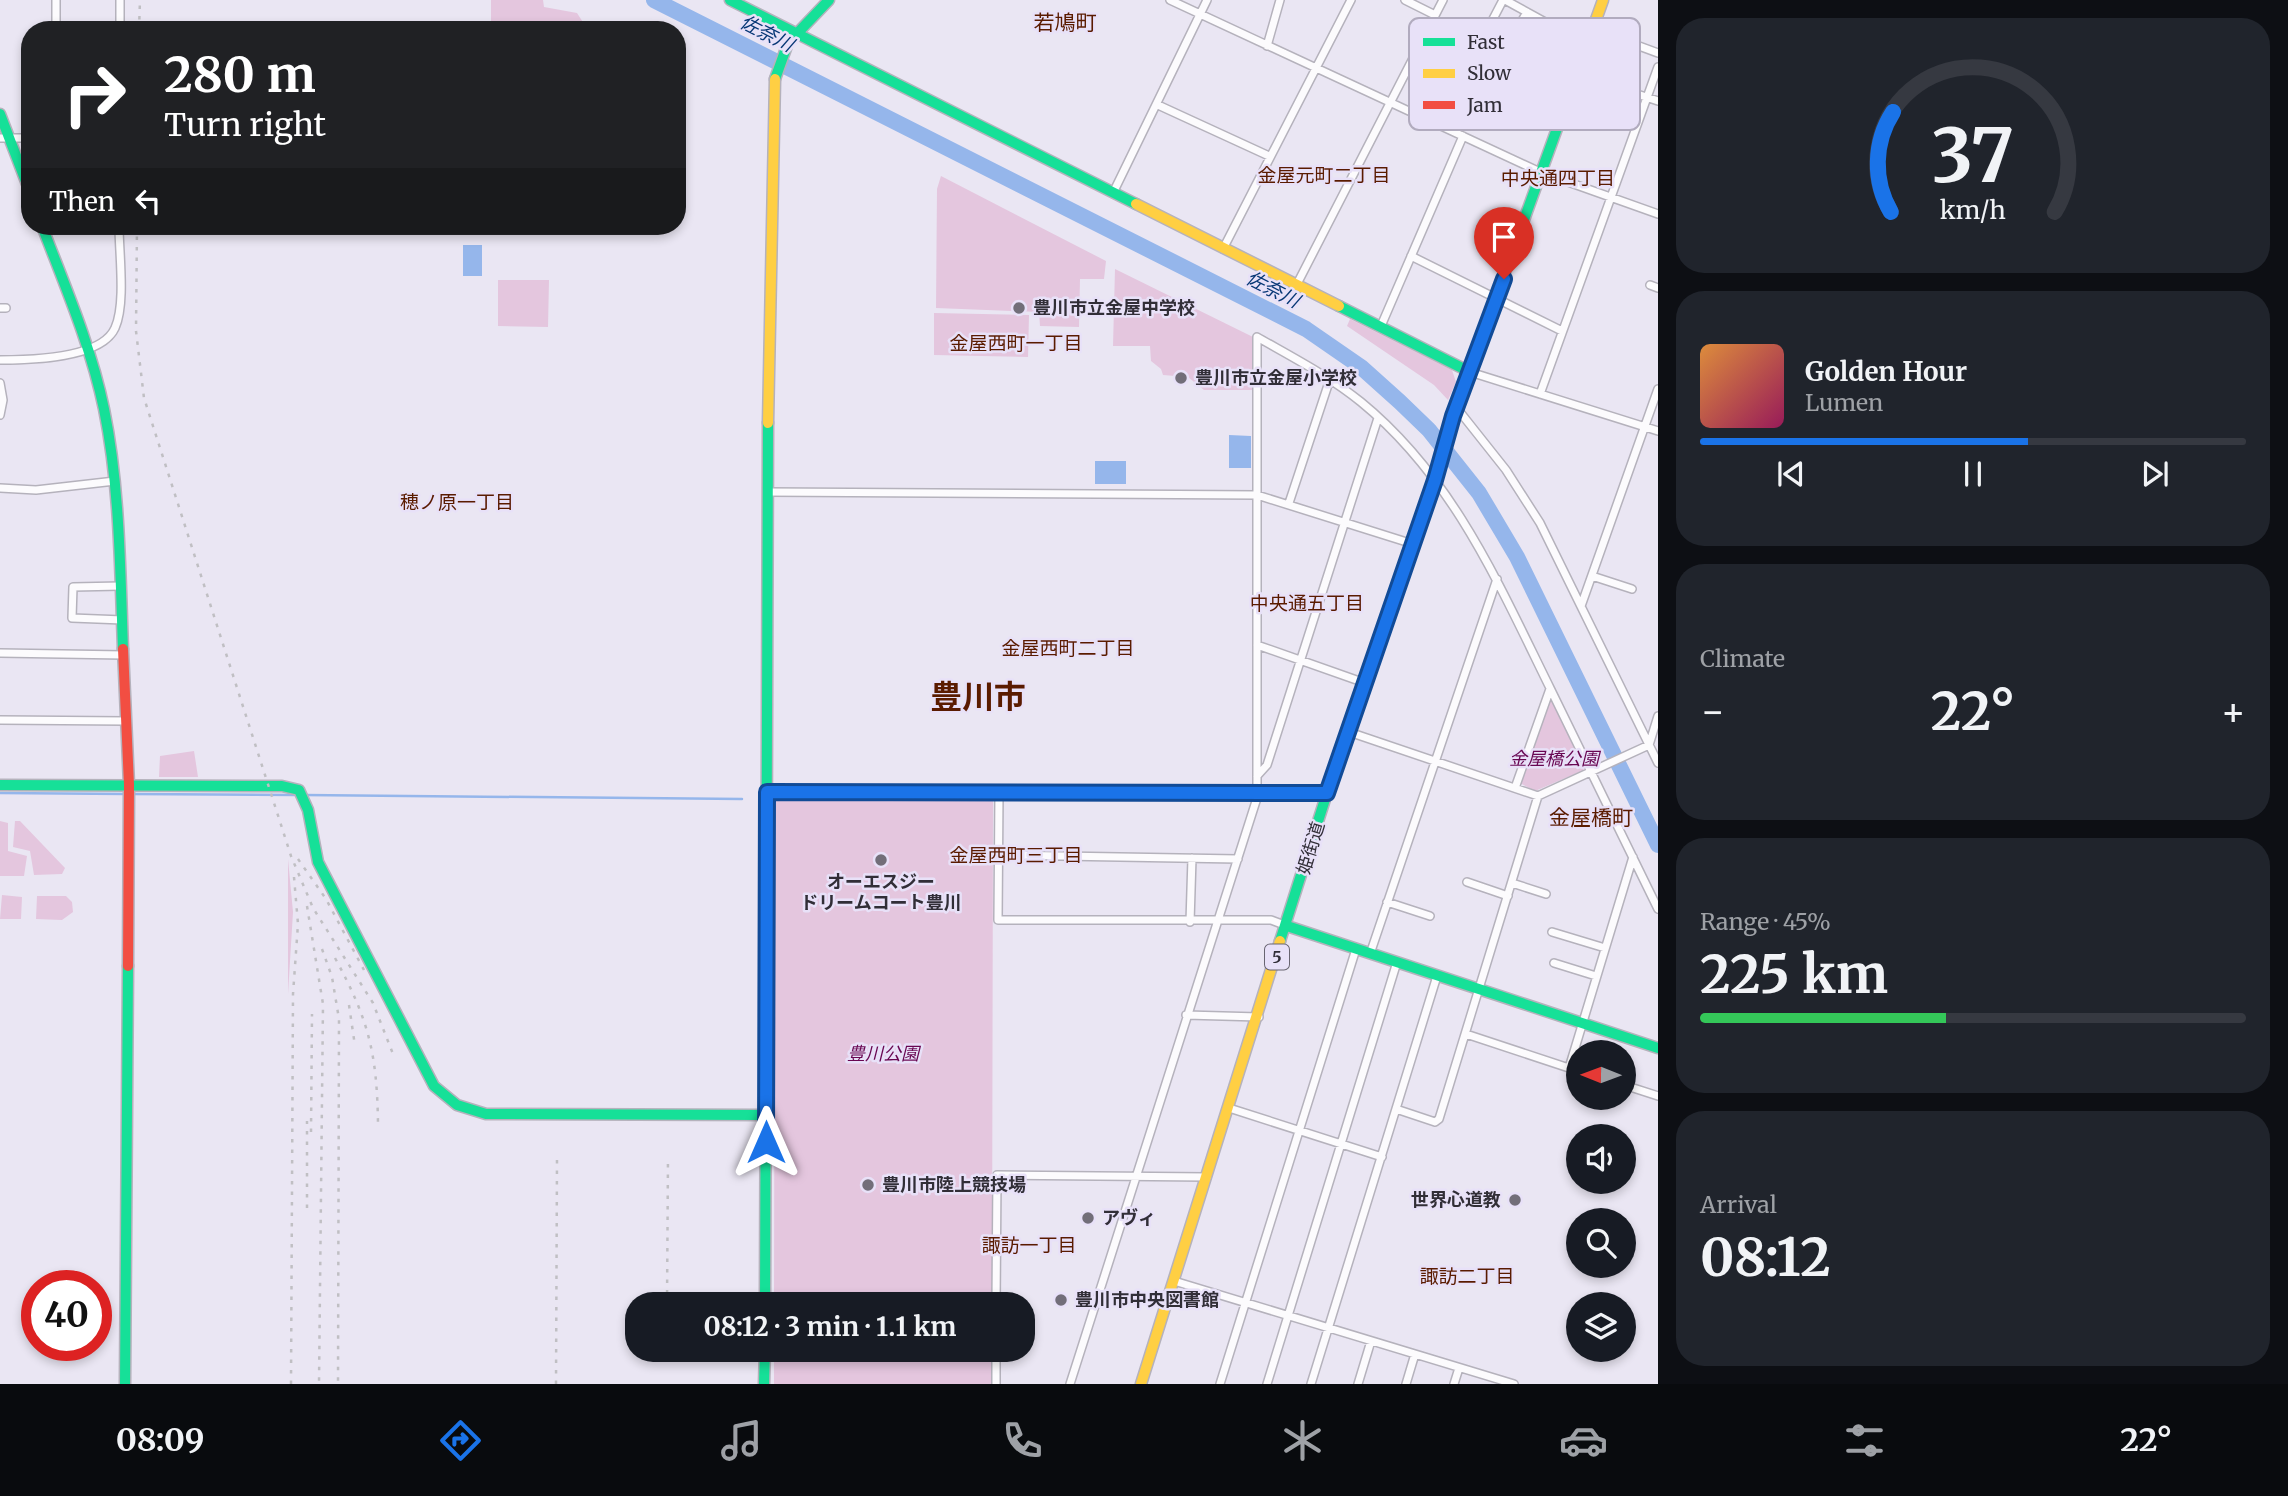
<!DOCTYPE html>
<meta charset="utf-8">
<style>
body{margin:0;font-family:Merriweather,"Noto Sans JP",serif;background:#20242c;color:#f1f3f6;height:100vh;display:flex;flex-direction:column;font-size:26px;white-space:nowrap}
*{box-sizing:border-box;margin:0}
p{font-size:23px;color:#9ea1a6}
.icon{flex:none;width:38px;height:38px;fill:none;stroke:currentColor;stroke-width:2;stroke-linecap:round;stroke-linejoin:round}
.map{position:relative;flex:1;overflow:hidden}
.panel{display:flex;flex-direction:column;gap:18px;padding:18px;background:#0d0f14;width:630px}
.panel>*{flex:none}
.hud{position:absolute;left:21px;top:21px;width:665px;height:214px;border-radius:28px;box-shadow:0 4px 10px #0003;background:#202124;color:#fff;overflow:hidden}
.needle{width:46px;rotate:271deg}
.tools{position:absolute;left:1566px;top:1040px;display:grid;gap:14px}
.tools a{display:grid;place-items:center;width:70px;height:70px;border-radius:50%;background:#171b24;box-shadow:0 4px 10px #0003;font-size:35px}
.speed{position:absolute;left:21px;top:1270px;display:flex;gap:14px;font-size:35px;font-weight:700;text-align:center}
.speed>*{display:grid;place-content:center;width:91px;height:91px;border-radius:50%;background:#171b24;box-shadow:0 4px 10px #0003;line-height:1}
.speed .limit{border:10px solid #d22;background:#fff;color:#111}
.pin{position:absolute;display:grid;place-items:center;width:60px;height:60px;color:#fff;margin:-72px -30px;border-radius:50% 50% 50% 0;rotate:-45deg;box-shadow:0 0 7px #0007}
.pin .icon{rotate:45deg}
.me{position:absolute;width:77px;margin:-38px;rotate:0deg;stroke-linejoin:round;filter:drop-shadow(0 0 5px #0008)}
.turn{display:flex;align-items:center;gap:24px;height:147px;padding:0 28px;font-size:32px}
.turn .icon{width:91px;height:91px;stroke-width:2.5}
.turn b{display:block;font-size:49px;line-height:60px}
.then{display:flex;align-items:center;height:66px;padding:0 28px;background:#0003;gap:14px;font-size:26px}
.big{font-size:52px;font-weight:700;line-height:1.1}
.panel .tile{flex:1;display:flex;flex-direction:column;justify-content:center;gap:10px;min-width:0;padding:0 24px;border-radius:28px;background:#20242c}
.panel .dial{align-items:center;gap:0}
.dial svg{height:182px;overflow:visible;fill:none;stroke:#363941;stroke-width:7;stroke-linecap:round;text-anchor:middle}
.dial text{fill:#f1f3f6;stroke:none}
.song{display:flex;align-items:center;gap:21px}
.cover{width:84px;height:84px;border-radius:10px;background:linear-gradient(135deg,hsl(30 70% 55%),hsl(330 70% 35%))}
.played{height:7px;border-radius:4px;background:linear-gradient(90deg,#1a73e8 60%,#363941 60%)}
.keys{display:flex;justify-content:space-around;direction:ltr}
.heat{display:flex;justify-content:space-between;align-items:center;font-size:38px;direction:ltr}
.charge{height:10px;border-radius:5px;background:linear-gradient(90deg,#34c759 45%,#363941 0)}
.trip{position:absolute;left:625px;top:1292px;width:410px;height:70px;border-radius:28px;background:#171b24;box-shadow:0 4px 10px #0003;font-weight:700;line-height:70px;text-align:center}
.tabs{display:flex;height:112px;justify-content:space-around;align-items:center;background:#090b0e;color:#9ea1a6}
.tabs .icon{width:49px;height:49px}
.tabs .selected{color:#1a73e8}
.tabs b{font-size:32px;color:#f1f3f6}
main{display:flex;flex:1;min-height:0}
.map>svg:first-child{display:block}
.green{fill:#e4c6de}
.water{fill:#95b6eb}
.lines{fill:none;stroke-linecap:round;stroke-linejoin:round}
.stream{stroke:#95b6eb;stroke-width:2.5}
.river{stroke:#95b6eb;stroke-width:16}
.street-casing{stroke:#b5b2bc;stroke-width:10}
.fast-casing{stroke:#b5b2bc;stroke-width:13}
.slow-casing{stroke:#b5b2bc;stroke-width:13}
.jam-casing{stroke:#b5b2bc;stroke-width:13}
.street{stroke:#fcfbfd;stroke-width:7}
.fast{stroke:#16e098;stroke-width:10}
.slow{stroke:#ffcf43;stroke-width:10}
.jam{stroke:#f24e42;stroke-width:10}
.rail{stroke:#c0bfc3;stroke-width:2.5;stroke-dasharray:3.5 7;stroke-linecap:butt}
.route-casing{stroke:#114b97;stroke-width:18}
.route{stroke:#1a73e8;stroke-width:12}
.poi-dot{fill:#726e79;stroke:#e8e1f8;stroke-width:2.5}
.labels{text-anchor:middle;stroke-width:5;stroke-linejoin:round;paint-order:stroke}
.shield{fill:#e8e1f8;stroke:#686471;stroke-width:2}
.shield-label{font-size:16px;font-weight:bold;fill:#312e37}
.poi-label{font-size:18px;font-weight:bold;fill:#312e37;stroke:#e8e1f8;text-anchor:start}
.park-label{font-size:18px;font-style:italic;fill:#680652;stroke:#e8e1f8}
.street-label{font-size:18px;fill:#312e37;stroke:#e8e1f8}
.water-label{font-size:19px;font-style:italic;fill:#073775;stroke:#e8e1f8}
.neighbourhood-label{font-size:19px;fill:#5a1b00;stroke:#e8e1f8}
.quarter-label{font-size:21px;fill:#5a1b00;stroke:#e8e1f8}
.town-label{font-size:32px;font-weight:bold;fill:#5a1b00;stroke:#e8e1f8}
.key{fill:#e8e1f8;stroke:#b1abbe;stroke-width:2}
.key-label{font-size:19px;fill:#312e37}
</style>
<main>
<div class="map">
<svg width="1658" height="1384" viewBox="0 0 1658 1384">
<rect width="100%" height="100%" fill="#eae6f3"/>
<path class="green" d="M491,0H543L544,7L577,13L588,30H491Z
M941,176L1106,261L1104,279H1080L1079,327L1040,326L1039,312L936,308L937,189Z
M1115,269L1253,337L1252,390H1204L1188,377L1163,375L1161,369L1151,361L1150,346H1113Z
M498,280H549L548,327L498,326Z
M934,313L1029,315L1028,357L934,355Z
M1350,319L1452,370L1456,382L1448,400L1434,385L1347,326Z
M1549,702H1553L1584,770L1535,791L1520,783Z
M194,751L198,777H159L160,756Z
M993,799L992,1304H774L775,800Z
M0,821L8,823V851L27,856L24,876H0Z
M15,821H20L65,868L62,874L34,875L30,851L13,847Z
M288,859L293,912L288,994Z
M2,895L22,897L21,919H0Z
M37,896H66L72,902L73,912L62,920L36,919Z
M774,1349H992V1384H774Z"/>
<path class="water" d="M463,245H482V276H463Z
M1229,435L1251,436V468H1229Z
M1095,461H1126V484H1095Z"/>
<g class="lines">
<path class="stream" d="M0,793L126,794
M133,794L298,795
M304,795L742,799"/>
<path class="river" d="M654,0L1306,329L1361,367L1400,402L1429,430L1479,493L1517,557L1658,845"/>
<defs>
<path id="street" d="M1170,0L1540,172L1658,214
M1405,0L1435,15
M1505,0L1587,45
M1593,29L1658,53
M56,30V0
M120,30V0
M1422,39L1463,73L1559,122
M1511,40L1527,12
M1267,46L1280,0
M1576,74L1658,101
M1500,92L1519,59
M1158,105L1269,156
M1438,124L1503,0
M0,138H30
M1113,193L1207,0
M1223,249L1351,0
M1411,256L1562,331
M1650,285L1658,288
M1296,286L1443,0
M0,308H6
M1381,326L1463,136
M0,360C29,360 101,359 115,328C126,304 119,253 119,226
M1470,372L1658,431
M0,383L3,400L0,415
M1540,394L1658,67
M1456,407L1506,470L1540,523L1658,763
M0,488L36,490L115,481
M767,492L1257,495L1413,544
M1289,503L1330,379
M1592,576L1632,589
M121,586L73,587L72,618L123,620
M1581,606L1658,389
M1257,645L1365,683
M0,653L124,655
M0,720L126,721
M1349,732L1538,796L1649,745L1658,716
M1257,776L1267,765L1378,418
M1515,788L1550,689
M767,792L1327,793
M999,792L998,920H1271L1287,926
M998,855L1238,859
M1467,882L1508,896
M1512,883L1546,894
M1387,902L1430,916
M1190,922L1192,858
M1552,932L1605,948
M1370,954L1497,579
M1554,963L1596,976
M1186,1015L1259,1017
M1466,1034L1578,1071
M1569,1068L1633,857
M1624,1085L1658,1096
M1229,1108L1382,1157
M1396,1109L1435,1122L1439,1119L1538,796
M1174,1281L1514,1384
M996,1304L997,1175L1207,1177
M996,1384V1349
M1070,1384L1257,798V337C1292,357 1329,376 1361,402C1454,478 1499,585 1551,690C1586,763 1623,836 1658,909
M1220,1384L1356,949
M1267,1384L1397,962
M1311,1384L1437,976
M1358,1384L1371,1341
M1406,1384L1415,1354
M1454,1384L1459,1368"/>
<path id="fast" d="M730,0L1136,204
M775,79L788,43L829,0
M0,114L30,192
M42,226C65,286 91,346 104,409C120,487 120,569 123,649
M1339,306L1470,372
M0,785L282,786L299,790L308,810L318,862L434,1086L457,1105L486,1114L766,1115
M1287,926L1658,1048
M1280,941L1327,793L1435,479L1453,416L1563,112
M765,1304L768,423
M125,1384L128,966
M764,1384L765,1349"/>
<path id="slow" d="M1563,112L1603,0
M1136,204L1339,306
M768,423L775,79
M1141,1384L1280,941"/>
<path id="jam" d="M123,649L129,785L128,966"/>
</defs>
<use href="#street" class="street-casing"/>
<use href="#fast" class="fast-casing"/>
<use href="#slow" class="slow-casing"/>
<use href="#jam" class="jam-casing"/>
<use href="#street" class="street"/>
<use href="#fast" class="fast"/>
<use href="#slow" class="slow"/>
<use href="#jam" class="jam"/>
<path class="rail" d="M139,30L140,0
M137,226L136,331L144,398L291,856L313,908L373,1003L393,1054
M298,859L326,899L364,970
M307,906L323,1004L319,1384
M322,949L332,977L339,1019L338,1384
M335,958C369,1020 377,1054 378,1124
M349,1005L355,1046
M311,1132L312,1014
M307,1208V1121
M667,1304L668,1157
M291,1384L293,994L298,924L294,877
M556,1384L557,1158"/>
</g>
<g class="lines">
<defs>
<path id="route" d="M766,1142L767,792L1327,793L1435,480L1453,416L1504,279"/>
</defs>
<use href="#route" class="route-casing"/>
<use href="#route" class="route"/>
</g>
<g class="poi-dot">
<circle cx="1019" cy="308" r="7"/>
<circle cx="1181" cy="378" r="7"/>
<circle cx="881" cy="860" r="7"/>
<circle cx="868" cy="1185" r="7"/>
<circle cx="1515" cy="1200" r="7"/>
<circle cx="1088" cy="1218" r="7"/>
<circle cx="1061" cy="1300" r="7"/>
</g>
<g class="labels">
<rect class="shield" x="1265" y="944.5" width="24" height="25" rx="5"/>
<g class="shield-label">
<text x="1277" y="963">5</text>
</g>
<g class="poi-label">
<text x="1033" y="314">豊川市立金屋中学校</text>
<text x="1195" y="384">豊川市立金屋小学校</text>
<text x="881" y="888" text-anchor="middle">オーエスジー<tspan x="881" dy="21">ドリームコート豊川</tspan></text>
<text x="882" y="1191">豊川市陸上競技場</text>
<text x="1501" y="1206" text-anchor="end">世界心道教</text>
<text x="1102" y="1224">アヴィ</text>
<text x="1075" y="1306">豊川市中央図書館</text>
</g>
<g class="park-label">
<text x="1554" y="765">金屋橋公園</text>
<text x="883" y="1060">豊川公園</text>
</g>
<g class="street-label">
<text transform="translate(1311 848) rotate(-73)" y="6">姫街道</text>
</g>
<g class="water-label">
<text transform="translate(767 33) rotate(27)" y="7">佐奈川</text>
<text transform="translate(1273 289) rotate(27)" y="7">佐奈川</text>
</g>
<g class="neighbourhood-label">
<text x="1324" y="182">金屋元町二丁目</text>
<text x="1558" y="185">中央通四丁目</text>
<text x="1016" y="350">金屋西町一丁目</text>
<text x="457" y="509">穂ノ原一丁目</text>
<text x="1307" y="610">中央通五丁目</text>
<text x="1068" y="655">金屋西町二丁目</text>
<text x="1016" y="862">金屋西町三丁目</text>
<text x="1029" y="1252">諏訪一丁目</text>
<text x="1467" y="1283">諏訪二丁目</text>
</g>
<g class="quarter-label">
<text x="1065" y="30">若鳩町</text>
<text x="1591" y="825">金屋橋町</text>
</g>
<g class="town-label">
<text x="978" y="708">豊川市</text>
</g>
</g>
<rect x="1409" y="18" width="231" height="112" rx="10" class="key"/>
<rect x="1423" y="38" width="32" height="8" fill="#16e098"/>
<rect x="1423" y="69" width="32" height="9" fill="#ffcf43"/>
<rect x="1423" y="101" width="32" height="8" fill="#f24e42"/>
<g class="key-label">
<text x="1467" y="49">Fast</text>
<text x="1467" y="80">Slow</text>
<text x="1467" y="112">Jam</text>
</g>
</svg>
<div class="tools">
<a><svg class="needle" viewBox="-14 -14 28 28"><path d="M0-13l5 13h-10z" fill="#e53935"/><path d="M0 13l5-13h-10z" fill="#9ea1a6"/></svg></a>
<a><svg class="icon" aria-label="sound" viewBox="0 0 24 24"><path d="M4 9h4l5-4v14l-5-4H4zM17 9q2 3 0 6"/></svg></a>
<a><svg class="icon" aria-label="search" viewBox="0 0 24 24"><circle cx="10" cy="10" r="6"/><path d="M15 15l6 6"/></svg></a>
<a><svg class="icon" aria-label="layers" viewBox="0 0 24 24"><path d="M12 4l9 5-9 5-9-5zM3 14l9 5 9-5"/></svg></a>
</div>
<div class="speed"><div class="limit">40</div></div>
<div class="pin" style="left:1504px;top:279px;background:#d93025"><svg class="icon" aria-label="arrive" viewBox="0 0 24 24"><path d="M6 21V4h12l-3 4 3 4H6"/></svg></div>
<svg class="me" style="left:766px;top:1142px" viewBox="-20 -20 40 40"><path d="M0-17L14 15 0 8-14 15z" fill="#1a73e8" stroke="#fff" stroke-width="4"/></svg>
<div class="trip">08:12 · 3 min · 1.1 km</div>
<div class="hud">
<div class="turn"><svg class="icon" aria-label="right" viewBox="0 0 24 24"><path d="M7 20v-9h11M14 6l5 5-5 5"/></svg><div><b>280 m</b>Turn right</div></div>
<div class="then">Then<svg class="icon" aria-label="left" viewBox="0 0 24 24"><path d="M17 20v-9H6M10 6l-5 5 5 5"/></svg></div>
</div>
</div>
<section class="panel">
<div class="tile dial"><svg viewBox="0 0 100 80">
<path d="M14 69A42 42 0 1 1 86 69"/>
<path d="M14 69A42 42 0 0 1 15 25" stroke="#1a73e8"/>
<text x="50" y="56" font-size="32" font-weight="700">37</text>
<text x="50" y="72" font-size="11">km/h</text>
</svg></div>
<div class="tile">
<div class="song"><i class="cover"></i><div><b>Golden Hour</b><p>Lumen</p></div></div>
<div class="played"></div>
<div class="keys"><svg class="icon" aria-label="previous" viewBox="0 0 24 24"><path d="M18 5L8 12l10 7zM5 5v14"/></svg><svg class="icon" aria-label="pause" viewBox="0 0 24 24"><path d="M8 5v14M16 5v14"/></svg><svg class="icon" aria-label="next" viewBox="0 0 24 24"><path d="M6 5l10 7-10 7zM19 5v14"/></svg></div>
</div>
<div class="tile"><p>Climate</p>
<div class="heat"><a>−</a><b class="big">22°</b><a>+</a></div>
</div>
<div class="tile"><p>Range · 45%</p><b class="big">225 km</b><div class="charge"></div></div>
<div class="tile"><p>Arrival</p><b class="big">08:12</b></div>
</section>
</main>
<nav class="tabs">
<b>08:09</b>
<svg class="icon selected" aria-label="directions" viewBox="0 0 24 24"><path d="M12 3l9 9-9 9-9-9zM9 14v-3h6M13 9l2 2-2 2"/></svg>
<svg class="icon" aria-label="music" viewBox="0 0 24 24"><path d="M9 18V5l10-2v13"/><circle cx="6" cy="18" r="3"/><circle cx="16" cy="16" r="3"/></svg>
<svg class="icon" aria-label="phone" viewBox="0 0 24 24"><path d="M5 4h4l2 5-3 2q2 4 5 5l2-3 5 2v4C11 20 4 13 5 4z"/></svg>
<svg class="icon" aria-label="climate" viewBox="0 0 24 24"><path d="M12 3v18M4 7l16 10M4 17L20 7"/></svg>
<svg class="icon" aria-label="car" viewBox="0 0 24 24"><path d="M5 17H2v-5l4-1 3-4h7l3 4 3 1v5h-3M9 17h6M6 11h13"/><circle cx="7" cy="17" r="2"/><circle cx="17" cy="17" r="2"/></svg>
<svg class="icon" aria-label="filters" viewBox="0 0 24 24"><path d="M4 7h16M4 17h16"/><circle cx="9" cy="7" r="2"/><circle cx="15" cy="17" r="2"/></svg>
<b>22°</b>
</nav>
